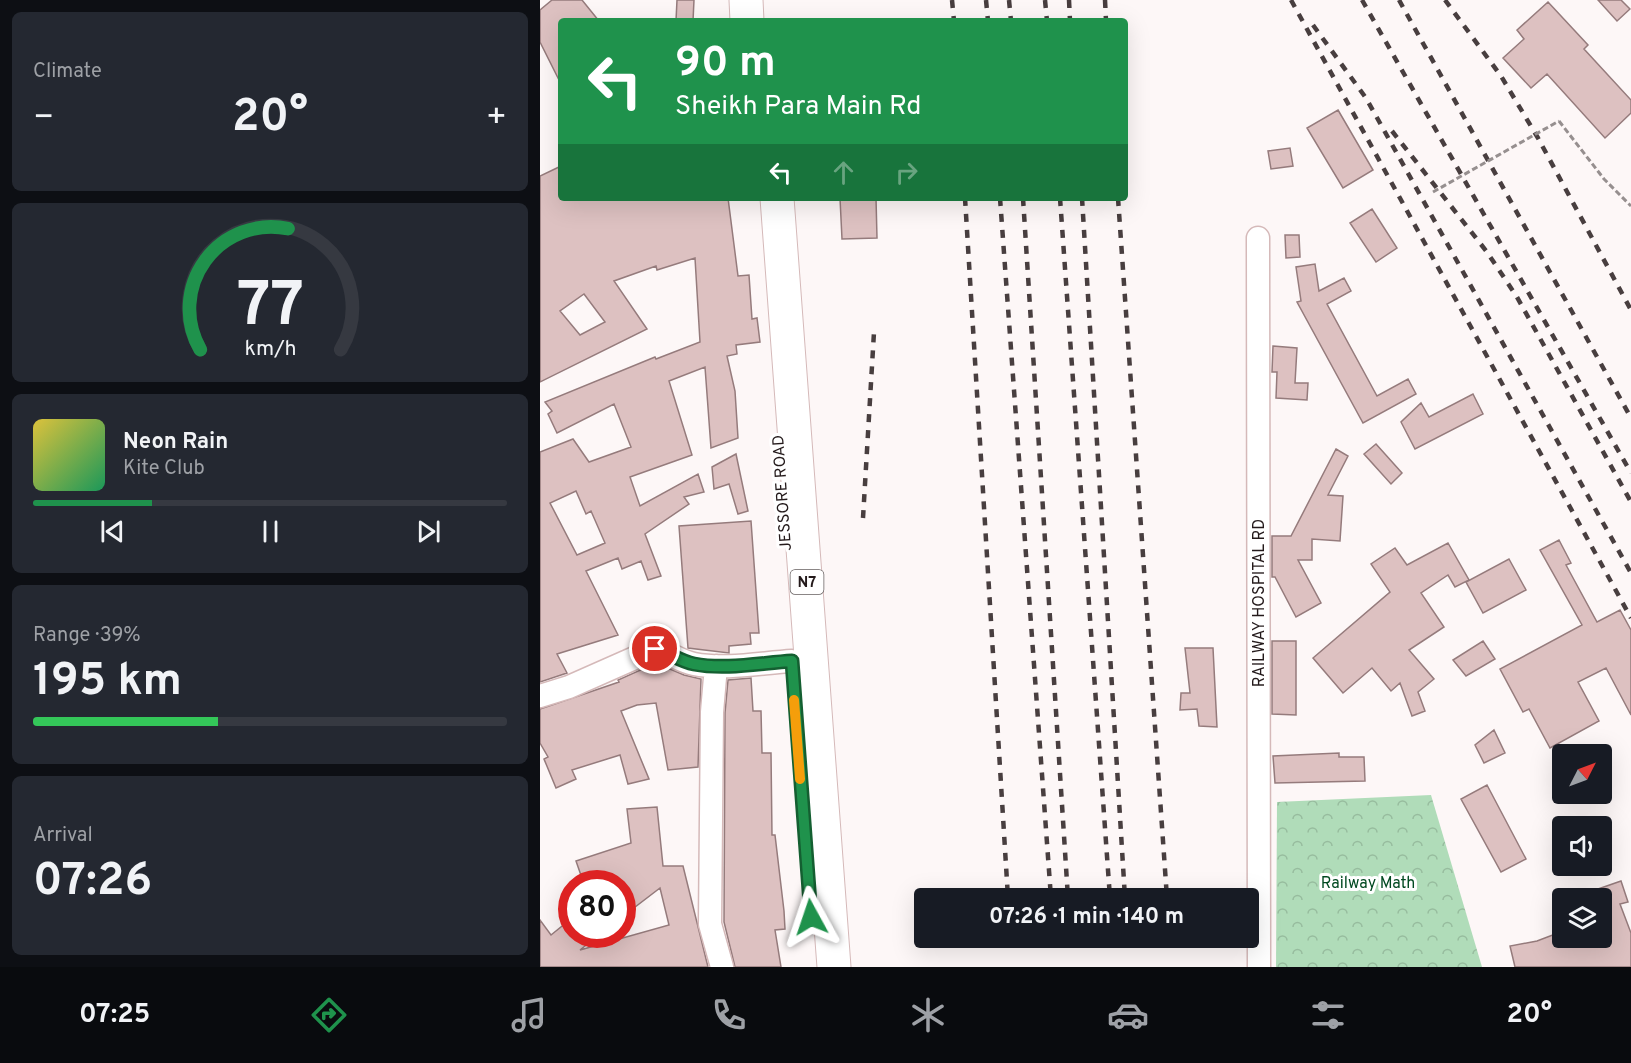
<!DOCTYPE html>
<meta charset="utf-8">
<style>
body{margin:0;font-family:Overpass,sans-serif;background:#242831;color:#f1f3f6;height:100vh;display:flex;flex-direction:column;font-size:22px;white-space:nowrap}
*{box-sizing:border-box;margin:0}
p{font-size:20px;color:#9ea1a6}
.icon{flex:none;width:33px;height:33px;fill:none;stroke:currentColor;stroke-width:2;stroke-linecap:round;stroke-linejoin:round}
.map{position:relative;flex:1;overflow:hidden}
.side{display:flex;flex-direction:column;gap:12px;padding:12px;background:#0d0f14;width:540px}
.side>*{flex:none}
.hud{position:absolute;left:18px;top:18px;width:570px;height:183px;border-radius:6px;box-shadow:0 6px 24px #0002;background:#1f924c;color:#fff;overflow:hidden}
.needle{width:39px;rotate:48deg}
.fabs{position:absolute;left:1012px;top:744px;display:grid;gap:12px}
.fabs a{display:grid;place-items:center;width:60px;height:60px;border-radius:6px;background:#171b24;box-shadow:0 6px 24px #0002;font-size:30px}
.speed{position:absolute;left:18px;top:870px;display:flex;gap:12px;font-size:30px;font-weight:700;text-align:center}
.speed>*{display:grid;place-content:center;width:78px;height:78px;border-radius:50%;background:#171b24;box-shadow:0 6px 24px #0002;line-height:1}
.speed .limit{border:9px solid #d22;background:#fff;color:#111}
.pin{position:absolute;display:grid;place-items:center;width:51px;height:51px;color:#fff;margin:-26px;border:3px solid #fff;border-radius:50%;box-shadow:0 2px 6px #0007}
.me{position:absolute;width:66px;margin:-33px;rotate:355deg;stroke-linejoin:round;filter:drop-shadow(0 0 4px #0008)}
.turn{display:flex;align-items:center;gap:21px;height:126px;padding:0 18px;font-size:27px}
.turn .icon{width:78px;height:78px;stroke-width:2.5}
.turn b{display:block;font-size:42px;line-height:51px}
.lanes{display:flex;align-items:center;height:57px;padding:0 18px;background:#0003;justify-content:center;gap:30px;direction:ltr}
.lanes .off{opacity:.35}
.big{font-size:45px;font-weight:700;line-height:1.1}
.side .widget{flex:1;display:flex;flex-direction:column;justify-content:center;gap:9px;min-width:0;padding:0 21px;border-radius:9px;background:#242831}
.side .dial{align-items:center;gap:0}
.dial svg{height:156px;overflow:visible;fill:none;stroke:#363941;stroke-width:7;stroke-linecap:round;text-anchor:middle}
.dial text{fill:#f1f3f6;stroke:none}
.song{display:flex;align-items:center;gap:18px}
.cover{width:72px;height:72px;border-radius:9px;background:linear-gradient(135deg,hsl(50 70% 55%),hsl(150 70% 35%))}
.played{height:6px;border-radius:3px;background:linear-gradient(90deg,#1f924c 25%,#363941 25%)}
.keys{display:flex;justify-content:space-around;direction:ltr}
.heat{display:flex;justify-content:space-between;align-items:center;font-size:33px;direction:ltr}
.charge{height:9px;border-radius:4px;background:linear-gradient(90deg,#34c759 39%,#363941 0)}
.trip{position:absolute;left:374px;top:888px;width:345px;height:60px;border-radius:6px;background:#171b24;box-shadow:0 6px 24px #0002;font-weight:700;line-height:60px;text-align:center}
.dock{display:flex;height:96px;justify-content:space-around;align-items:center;background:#090b0e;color:#9ea1a6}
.dock .icon{width:42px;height:42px}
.dock .selected{color:#1f924c}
.dock b{font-size:27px;color:#f1f3f6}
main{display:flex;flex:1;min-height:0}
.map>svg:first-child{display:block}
.park{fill:url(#park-crowns)}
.building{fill:#ddc1c1;stroke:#957b7c;stroke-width:1.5;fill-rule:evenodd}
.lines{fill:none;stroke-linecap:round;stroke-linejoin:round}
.minor-casing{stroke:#d5b9b9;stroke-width:25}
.highway-casing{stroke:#d5b9b9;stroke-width:35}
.path{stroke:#968f8f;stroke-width:3;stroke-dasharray:6 3;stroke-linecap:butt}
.minor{stroke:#fff;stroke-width:22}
.highway{stroke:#fff;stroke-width:33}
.rail{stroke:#483e3f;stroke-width:4.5;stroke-dasharray:8 8;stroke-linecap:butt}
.path-bridge{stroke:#968f8f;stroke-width:3;stroke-dasharray:6 3;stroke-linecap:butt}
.route-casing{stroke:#145f31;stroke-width:15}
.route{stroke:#1f924c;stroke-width:10}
.slow{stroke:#f59e0b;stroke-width:10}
.labels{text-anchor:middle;stroke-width:6;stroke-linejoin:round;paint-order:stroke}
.shield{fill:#fff;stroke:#665f5f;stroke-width:1.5}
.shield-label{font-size:15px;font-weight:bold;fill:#241a1b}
.street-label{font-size:16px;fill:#241a1b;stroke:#fff}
.park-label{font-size:16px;fill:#004920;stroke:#fff}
</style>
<main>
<section class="side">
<div class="widget"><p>Climate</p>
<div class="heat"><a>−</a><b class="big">20°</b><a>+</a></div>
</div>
<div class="widget dial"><svg viewBox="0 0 100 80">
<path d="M14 69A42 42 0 1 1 86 69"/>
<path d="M14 69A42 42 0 0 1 59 7" stroke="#1f924c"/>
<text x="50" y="56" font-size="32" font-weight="700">77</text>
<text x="50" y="72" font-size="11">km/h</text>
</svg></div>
<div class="widget">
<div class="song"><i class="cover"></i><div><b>Neon Rain</b><p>Kite Club</p></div></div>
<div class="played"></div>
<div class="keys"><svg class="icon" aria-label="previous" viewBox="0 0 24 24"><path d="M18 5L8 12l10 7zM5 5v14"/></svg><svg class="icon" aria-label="pause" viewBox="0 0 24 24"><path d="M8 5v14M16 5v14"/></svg><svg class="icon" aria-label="next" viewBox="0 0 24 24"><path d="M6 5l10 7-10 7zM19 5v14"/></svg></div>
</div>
<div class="widget"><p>Range · 39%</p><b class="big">195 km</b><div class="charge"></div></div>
<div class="widget"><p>Arrival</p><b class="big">07:26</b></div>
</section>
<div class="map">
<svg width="1091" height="967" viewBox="0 0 1091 967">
<defs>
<pattern id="park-crowns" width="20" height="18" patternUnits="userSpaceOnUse" patternTransform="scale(1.5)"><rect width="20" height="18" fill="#b0dcb9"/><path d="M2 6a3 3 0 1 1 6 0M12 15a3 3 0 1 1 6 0" fill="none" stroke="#97bc9e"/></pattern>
</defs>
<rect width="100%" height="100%" fill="#fdf7f7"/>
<path class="park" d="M891,795L942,967H736L737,802Z"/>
<path class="building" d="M12,0H42L59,21H21V84L0,42V10Z
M137,0H154L153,21H136Z
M1058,0H1081L1090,9L1077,21Z
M1008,2L1048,45L1044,49L1091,100V113L1065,138L1007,74L991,88L963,58L984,39L977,30Z
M798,110L833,170L803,188L767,128Z
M750,148L753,166L731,169L728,151Z
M21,166V198H188L198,276L209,275L212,319L217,318L220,342L196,345L197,354L187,356L195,391L198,438L171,448L165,367L129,381L152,455L90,477L100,506L158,474L164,492L144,497L149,504L105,534L121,576L108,580L101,561L82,569L78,558L46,571L78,635L17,654L27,673L0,682V452L33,439L49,462L91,447L74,404L17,433L8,414L12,411L5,402L115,357L116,359L160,342L155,258L117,270L116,266L74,281L107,329L0,382V176ZM44,294L65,322L40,335L20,311ZM36,491L46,514L51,511L65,543L37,555L10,503Z
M300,198H336L337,238L302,239Z
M832,209L857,248L836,262L810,223Z
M745,235H759L760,257L746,258Z
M775,264L779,291L804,278L811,291L787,304L837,396L868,379L876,394L823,423L757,302L761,301L756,267Z
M733,346L757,348L755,383H768L767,400L736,398L737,372H732Z
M933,394L943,414L875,449L861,422L881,403L889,417Z
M836,444L862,473L851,484L824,454Z
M796,449L808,456L788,495L803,496L800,541L772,539V560H758L781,603L756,617L735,577H732V536H751Z
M196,454L208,511L198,514L189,484L174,489L172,467Z
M211,521L219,633H210L211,644L189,646V653L148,648L139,526Z
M1019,540L1031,563L1026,565L1057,622L1080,610L1091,630V715L1066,668L1038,682L1059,721L1010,748L989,709L983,712L960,669L1042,625L1000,550Z
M908,543L929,580L915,587L908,575L881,593L904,627L869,650L894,679L878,692L885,711L872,716L860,683L851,691L832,668L803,693L773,658L850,592L831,564L855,548L867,565Z
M969,559L986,590L943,613L926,582Z
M732,641H756V715L732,714Z
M943,641L955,659L926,676L913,660Z
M645,648H673L677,727L659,726L657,709L640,710L641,693H650Z
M116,663L144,675L161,679L158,767L128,770L116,703L97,705L81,711L109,779L88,784L80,755L32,770L36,779L16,788L4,759L8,757L0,743V709L79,682L78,680Z
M211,678L213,711H221L222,753H231L232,835H235L244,911L245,929L235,930L241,967H195L184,922L185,713L188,680Z
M954,730L965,753L944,763L935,745Z
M799,753V757H824L825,781L735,783L733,756Z
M947,785L986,859L961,872L921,799Z
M117,807L123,866H143L168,967H0V920L11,935L32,918V934H60L40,950L129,925L120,888L82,917V884H44L36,861L91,843L87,809Z
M1081,881L1088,902L1080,904L1091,933V967H975L970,946L997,941L1023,931V938H1062V901L1058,889Z"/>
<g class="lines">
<defs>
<path id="minor" d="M718,238L719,967
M176,666L172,712L170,924L182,967
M0,696L29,687L115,649C129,652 139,661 154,664C185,670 220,663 252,661"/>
<path id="highway" d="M206,0L207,21
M237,198L294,967"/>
</defs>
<use href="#minor" class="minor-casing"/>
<use href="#highway" class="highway-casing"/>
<path class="path" d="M1019,121L1064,179L1091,206"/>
<use href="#minor" class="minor"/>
<use href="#highway" class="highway"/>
<path class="rail" d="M412,0L414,21
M446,0L448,21
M469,0L471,21
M505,0L507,21
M529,0L530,21
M565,0L566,21
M751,0L1091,618
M822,0L1091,473
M859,0L1091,418
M905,0L961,76L998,138L1091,310
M773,25L826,98L1091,573
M852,131L947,252L977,297L1091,502
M425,198L468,898
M460,198L511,898
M483,198L528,898
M520,198L570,898
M542,198L585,898
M578,198L627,898
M323,518L334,332
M470,938L471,953
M513,938L514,945
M530,938L531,944
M571,938L572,943
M587,938V943"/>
<path class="path-bridge" d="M893,192L1019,121"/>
</g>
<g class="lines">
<defs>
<path id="route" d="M115,649C129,652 139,661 154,664C185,670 220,663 252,661L271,917"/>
</defs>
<use href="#route" class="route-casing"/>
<use href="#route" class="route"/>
<path class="slow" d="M254,700L260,779"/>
</g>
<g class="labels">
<rect class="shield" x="250.5" y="570" width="33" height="24" rx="4.5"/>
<g class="shield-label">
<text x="267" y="587">N7</text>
</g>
<g class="street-label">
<text transform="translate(241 493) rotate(-94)" y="6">JESSORE ROAD</text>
<text transform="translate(718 603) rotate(-90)" y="6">RAILWAY HOSPITAL RD</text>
</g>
<g class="park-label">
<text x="828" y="888">Railway Math</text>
</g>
</g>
</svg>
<div class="fabs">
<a><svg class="needle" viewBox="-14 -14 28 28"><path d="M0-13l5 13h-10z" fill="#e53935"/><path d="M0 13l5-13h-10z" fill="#9ea1a6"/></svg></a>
<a><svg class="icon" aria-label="sound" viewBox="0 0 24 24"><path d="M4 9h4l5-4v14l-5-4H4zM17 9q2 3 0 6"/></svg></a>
<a><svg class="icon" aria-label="layers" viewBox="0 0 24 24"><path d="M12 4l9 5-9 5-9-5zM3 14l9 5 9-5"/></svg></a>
</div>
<div class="speed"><div class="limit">80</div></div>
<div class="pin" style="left:115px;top:649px;background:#d93025"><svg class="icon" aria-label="arrive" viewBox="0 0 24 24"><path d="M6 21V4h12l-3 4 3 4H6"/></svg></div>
<svg class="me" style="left:271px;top:917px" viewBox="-20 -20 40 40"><path d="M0-17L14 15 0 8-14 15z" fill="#1f924c" stroke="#fff" stroke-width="4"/></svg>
<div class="trip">07:26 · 1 min · 140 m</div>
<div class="hud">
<div class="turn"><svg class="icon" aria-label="left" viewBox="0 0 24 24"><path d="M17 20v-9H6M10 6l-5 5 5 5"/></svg><div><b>90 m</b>Sheikh Para Main Rd</div></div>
<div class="lanes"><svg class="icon" aria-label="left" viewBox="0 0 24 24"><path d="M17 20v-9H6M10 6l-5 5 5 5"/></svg><svg class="icon off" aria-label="ahead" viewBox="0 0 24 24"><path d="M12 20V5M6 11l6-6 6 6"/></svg><svg class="icon off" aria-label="right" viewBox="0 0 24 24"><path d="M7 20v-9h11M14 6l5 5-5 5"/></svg></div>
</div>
</div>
</main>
<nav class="dock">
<b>07:25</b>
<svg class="icon selected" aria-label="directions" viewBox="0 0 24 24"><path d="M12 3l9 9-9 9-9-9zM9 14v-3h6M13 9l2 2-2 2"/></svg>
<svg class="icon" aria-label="music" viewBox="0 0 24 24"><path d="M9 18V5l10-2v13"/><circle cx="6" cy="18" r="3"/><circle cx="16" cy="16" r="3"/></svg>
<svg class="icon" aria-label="phone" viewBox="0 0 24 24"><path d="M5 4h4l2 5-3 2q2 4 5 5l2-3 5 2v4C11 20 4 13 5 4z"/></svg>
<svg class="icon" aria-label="climate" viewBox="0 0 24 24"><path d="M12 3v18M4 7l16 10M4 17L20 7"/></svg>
<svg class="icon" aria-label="car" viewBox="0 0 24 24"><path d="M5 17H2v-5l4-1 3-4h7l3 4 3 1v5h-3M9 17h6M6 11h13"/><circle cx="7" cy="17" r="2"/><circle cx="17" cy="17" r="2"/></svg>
<svg class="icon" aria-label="filters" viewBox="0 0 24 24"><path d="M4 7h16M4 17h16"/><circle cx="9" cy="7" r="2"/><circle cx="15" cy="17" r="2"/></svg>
<b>20°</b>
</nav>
